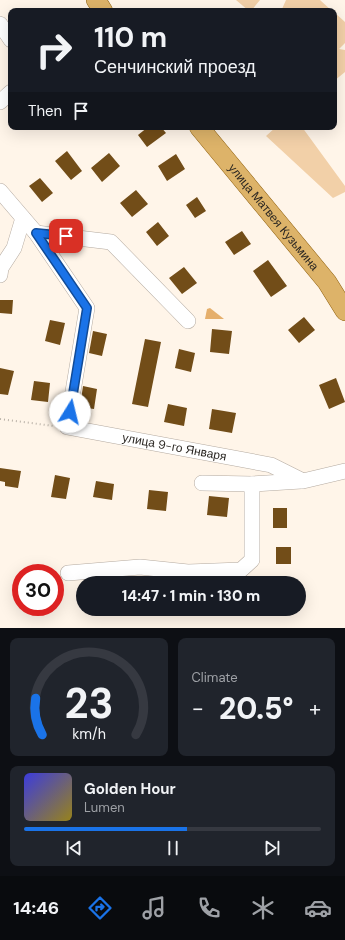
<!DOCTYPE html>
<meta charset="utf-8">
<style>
body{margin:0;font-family:"DM Sans",sans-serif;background:#20242c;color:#f1f3f6;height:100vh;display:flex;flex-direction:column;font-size:15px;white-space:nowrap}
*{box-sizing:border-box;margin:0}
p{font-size:13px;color:#9ea1a6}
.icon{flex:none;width:22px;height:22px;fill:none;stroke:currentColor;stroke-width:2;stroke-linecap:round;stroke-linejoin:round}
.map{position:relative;height:628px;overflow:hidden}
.sheet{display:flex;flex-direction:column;gap:10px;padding:10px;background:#0d0f14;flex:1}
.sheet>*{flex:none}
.top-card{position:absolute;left:8px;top:8px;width:329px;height:122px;border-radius:8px;box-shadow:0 4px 16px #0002;background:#171b24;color:#f1f3f6;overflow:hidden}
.speed{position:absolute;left:12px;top:564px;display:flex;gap:8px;font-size:20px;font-weight:700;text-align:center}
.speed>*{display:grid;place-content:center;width:52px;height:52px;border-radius:50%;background:#171b24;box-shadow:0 4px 16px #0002;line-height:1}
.speed .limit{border:6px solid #d22;background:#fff;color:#111}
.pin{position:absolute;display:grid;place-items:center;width:34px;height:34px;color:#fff;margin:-17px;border-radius:8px;box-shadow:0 2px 6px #0006}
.me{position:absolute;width:44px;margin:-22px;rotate:9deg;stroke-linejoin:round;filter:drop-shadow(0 0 3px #0008)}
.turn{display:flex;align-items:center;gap:14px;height:84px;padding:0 20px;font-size:18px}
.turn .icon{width:52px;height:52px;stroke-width:2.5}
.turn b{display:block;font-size:28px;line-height:34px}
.then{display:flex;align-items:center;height:38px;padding:0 20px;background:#0003;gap:8px;font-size:15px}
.big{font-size:30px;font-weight:800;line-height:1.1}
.sheet .tile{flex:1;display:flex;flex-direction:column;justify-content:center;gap:6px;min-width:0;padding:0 14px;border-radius:8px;background:#20242c}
.sheet .dial{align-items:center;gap:0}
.dial svg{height:104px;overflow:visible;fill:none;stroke:#363941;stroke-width:7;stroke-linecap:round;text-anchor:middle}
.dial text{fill:#f1f3f6;stroke:none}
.song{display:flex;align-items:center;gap:12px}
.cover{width:48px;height:48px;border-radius:6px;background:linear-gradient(135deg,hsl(240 70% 55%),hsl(50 70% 35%))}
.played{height:4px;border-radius:2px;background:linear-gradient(90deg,#1a73e8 55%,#363941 55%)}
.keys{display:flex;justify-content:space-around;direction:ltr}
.heat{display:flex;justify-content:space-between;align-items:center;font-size:22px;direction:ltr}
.sheet .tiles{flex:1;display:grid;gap:10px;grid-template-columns:1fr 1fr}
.tile:last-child{grid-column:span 2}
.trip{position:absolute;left:76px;top:576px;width:230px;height:40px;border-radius:20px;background:#171b24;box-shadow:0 4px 16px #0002;font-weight:800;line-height:40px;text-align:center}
.tabs{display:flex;height:64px;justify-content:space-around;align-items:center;background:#090b0e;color:#9ea1a6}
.tabs .icon{width:28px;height:28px}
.tabs .current{color:#1a73e8}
.tabs b{font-size:18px;color:#f1f3f6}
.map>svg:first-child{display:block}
.green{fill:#f2d0a8}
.water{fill:#e5af6c}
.building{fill:#724d18}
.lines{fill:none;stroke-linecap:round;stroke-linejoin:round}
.minor-casing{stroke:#b4aaa0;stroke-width:16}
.major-casing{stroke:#90610f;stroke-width:20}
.path{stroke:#bab2a8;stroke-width:2;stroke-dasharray:1 3;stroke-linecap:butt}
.minor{stroke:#fff;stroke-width:15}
.major{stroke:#ddb369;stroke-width:19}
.route-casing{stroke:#114b97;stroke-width:10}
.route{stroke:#1a73e8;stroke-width:7}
.labels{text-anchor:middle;stroke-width:4;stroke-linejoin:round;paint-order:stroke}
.street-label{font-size:12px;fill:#2a2622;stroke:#fff}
</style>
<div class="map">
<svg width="345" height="628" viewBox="0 0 345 628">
<rect width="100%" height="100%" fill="#fff5e9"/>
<path class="green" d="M236,0H260L251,11H249Z
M286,0H320L332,11H284L282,9Z
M334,12L345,22V43L339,49L345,50V72L334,81Z
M276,127H302L345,186V192L333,198L266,136Z"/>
<path class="water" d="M210,308L224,319H205L207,309Z"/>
<path class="building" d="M148,127H161L166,133L147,147L138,135Z
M67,151L82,171L71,180L55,161Z
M109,153L120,166L102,182L91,168Z
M176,154L185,169L167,181L158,166Z
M40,178L53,193L42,202L29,186Z
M136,190L148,204L132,217L120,203Z
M197,197L206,211L195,218L186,205Z
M158,222L169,236L157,246L146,232Z
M242,231L251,244L234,255L225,242Z
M268,260L287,286L271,297L253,271Z
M184,267L197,283L182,294L169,278Z
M0,300H13L12,314L0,313Z
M304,317L315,330L299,343L288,330Z
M50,320L65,323L60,345L45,341Z
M212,329L232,331L229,354L210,352Z
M93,331L107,334L102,356L89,353Z
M145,339L161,342L148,407L132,404Z
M179,349L195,353L191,372L175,368Z
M0,368L14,371L8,395L0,394Z
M336,378L345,402L329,409L319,385Z
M34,381L50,383L48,402L31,400Z
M83,386L97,389L94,409L80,407Z
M168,404L187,408L184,426L164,422Z
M212,409L236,413L232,433L209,429Z
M0,468L21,471L18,488L5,486V482L0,481Z
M55,475L70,478L66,499L51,497Z
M96,481L114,484L112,500L93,497Z
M149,490L168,492L166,511L147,509Z
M209,496L229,498L227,517L207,515Z
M273,508H287V528H273Z
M276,547H291V564H276Z"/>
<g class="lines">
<defs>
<g id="minor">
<path d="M0,24L11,40"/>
<path d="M0,102L11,92"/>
<path id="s1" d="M0,191L36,233L87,308L67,427L271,465L303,481L345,471"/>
<path d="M36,233L111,242L188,321"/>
<path d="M0,275L1,268L14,248L23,218"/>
<path d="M202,483L252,484"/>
<path d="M68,573L140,567L188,572L241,570L252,560V484L301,481"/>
</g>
<g id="major">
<path d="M96,0L103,11"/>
<path id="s2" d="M199,127L327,282L345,311"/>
</g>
</defs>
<use href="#minor" class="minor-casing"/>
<use href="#major" class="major-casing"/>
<path class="path" d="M0,419L54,426"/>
<use href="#minor" class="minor"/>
<use href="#major" class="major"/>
</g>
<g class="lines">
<defs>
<path id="route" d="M66,236L36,233L87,308L70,412"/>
</defs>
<use href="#route" class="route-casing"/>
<use href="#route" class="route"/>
</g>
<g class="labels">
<g class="street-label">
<text dy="4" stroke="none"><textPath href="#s2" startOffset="117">улица Матвея Кузьмина</textPath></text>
<text dy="4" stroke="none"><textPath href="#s1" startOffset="376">улица 9-го Января</textPath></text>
</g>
</g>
</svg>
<div class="speed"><div class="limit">30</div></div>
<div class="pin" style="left:66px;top:236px;background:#d93025"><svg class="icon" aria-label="arrive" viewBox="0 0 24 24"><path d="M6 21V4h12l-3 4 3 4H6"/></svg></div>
<svg class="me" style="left:70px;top:412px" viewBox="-20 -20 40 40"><circle r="19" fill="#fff"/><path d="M0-13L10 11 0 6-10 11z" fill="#1a73e8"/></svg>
<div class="trip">14:47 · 1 min · 130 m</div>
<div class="top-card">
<div class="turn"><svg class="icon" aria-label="right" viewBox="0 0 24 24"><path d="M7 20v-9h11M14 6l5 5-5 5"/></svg><div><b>110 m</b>Сенчинский проезд</div></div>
<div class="then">Then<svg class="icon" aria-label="arrive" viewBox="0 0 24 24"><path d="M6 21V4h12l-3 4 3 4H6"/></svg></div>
</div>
</div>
<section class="sheet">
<div class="tiles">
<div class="tile dial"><svg viewBox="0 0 100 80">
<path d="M14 69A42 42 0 1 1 86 69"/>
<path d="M14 69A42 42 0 0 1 9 41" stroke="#1a73e8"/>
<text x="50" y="56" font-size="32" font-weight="700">23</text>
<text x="50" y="72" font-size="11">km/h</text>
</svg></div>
<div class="tile"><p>Climate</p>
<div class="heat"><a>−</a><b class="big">20.5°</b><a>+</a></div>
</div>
<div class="tile">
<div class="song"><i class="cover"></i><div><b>Golden Hour</b><p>Lumen</p></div></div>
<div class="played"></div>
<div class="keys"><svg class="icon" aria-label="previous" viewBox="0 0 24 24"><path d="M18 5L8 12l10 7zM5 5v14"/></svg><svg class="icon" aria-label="pause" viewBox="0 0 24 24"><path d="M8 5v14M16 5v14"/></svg><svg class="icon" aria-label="next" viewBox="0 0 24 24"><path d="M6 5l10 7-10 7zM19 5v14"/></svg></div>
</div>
</div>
</section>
<nav class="tabs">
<b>14:46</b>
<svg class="icon current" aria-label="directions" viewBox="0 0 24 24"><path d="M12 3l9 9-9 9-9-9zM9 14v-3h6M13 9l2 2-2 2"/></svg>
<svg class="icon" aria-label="music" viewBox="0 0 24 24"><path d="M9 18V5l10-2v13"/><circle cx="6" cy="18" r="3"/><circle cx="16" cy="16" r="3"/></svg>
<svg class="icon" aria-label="phone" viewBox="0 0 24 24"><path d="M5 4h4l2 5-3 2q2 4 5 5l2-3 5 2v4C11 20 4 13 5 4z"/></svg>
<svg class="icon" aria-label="climate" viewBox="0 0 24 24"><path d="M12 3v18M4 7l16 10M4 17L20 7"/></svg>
<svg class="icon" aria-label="car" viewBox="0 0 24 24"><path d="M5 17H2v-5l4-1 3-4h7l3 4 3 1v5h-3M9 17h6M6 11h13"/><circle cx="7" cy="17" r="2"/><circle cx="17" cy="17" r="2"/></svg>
</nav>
